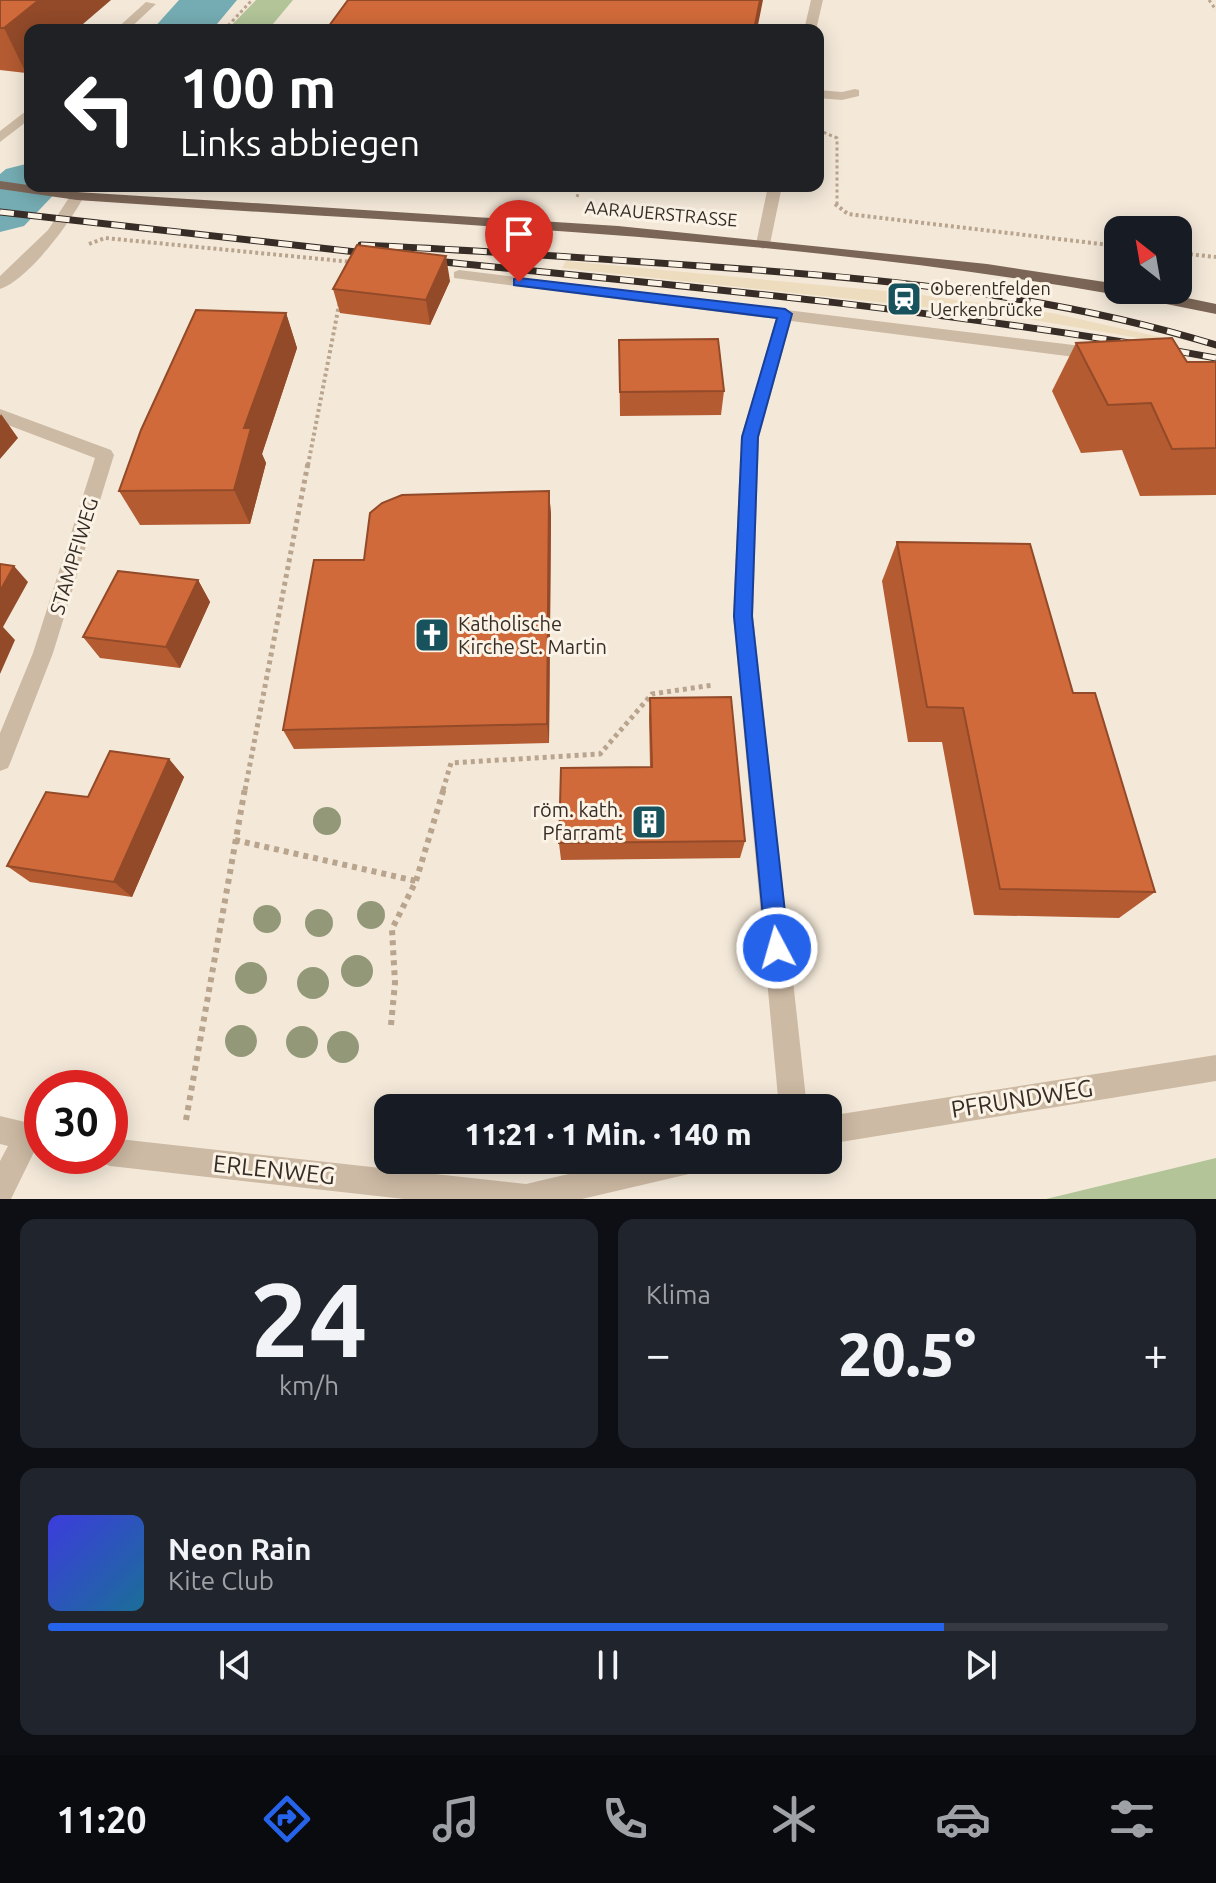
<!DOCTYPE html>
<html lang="de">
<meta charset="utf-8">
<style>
body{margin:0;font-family:Ubuntu,sans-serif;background:#20242c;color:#f1f3f6;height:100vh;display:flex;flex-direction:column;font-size:30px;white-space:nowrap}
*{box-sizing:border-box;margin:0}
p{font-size:26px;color:#9ea1a6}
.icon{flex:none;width:44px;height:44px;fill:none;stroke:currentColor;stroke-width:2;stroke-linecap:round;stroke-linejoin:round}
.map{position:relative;height:1199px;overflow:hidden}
.side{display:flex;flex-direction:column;gap:20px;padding:20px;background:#0d0f14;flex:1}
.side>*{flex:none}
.banner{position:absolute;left:24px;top:24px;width:800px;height:168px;border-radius:16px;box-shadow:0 4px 20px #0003;background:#202124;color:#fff;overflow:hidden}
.needle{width:52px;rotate:329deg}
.buttons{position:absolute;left:1104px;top:216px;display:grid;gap:16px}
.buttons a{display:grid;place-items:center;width:88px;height:88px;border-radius:16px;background:#171b24;box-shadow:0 4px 20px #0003;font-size:40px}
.speed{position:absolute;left:24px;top:1070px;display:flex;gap:16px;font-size:40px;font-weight:700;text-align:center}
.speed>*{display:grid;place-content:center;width:104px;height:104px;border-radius:50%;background:#171b24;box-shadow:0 4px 20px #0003;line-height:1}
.speed .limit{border:12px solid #d22;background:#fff;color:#111}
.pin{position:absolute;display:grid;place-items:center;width:68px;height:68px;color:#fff;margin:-82px -34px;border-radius:50% 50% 50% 0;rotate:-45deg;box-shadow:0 0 8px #0007}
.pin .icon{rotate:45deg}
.me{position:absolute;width:88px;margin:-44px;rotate:354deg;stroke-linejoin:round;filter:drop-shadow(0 0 6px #0008)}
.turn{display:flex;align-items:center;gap:28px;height:168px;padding:0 24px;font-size:36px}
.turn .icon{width:104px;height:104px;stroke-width:2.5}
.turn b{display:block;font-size:56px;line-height:68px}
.big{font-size:60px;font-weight:800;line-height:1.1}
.side .widget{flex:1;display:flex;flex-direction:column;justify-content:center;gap:12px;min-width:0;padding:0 28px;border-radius:16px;background:#20242c}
.side .dial{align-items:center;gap:0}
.dial b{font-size:104px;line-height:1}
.song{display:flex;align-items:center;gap:24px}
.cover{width:96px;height:96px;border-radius:12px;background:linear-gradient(135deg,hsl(240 70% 55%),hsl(200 70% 35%))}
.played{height:8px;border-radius:4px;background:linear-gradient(90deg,#2563eb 80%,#363941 80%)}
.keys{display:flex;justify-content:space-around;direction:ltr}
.heat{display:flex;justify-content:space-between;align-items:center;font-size:44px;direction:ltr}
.side .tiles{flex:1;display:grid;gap:20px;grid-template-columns:1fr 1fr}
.widget:last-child{grid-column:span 2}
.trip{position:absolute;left:374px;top:1094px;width:468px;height:80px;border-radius:16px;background:#171b24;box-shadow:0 4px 20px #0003;font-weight:800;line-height:80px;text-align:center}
.tab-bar{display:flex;height:128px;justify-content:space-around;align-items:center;background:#090b0e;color:#9ea1a6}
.tab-bar .icon{width:56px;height:56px}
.tab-bar .selected{color:#2563eb}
.tab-bar b{font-size:36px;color:#f1f3f6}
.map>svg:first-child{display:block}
.green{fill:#b2c498}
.plaza{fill:#eddcbe}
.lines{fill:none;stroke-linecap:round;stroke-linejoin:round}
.river{fill:#75acb3;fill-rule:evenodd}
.path-far3{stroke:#b9a48e;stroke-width:3;stroke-dasharray:3 3;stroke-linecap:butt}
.path-far2{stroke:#b9a48e;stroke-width:4;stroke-dasharray:3 3;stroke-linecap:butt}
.path-far1{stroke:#b9a48e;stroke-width:5;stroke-dasharray:4 4;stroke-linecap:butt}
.path{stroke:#b9a48e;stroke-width:6;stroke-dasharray:5 5;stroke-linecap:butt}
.minor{fill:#cdbaa4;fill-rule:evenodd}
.major{fill:#7b6556;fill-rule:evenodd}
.rail-casing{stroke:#372d26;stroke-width:7}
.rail{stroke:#fbf3e6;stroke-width:5;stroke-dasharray:14;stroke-linecap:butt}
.tree{fill:#939978}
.wall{fill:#b45b32}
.shaded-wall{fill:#924a29}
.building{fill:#d16a3a;stroke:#924a29;stroke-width:2}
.route{fill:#2563eb;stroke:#184099;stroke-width:2}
.labels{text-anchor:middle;stroke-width:6;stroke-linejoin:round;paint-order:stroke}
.far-street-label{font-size:18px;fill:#372d26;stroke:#fbf3e6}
.far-poi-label{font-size:18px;fill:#372d26;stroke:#fbf3e6;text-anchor:start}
.street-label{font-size:20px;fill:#372d26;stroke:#fbf3e6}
.poi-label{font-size:20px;fill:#372d26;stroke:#fbf3e6;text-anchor:start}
.near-street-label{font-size:24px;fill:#372d26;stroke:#fbf3e6}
</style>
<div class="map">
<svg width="1216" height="1199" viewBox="0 0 1216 1199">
<rect width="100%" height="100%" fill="#f4e9d9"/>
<path class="green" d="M256,0H293L268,30H227Z
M1216,1158V1199H1046Z"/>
<path class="plaza" d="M566,261L907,293L1052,313L1169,339L1168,343L1016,317L562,268Z"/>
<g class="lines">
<path class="river" d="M179,0H237L212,30H152Z
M30,163V186H62L24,226L0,232V174L6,169Z"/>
<path class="path-far3" d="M1209,0L1216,10
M224,30L252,0
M818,130L837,138V206
M577,197L581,186"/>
<path class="path-far2" d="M835,204L848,214L1118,246
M89,244L105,238L352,262
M1178,253L1216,257
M308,465L339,305"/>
<path class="path-far1" d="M245,790L308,463
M443,790L451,763L600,754L652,694L713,685"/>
<path class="path" d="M235,840L416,881
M391,1025L395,983L392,929L416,881L444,788
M186,1120L245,788"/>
<path class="minor" d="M811,0H823L816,30H804Z
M146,2L156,4L128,30H115Z
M855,89L859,90V96L842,100L818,98V90L842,92Z
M30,108V119L0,142V131Z
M768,186H782L770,244L763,249L756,244Z
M77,192L84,196C71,222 28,280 0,289V276L48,230L72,193Z
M459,270L1098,348L1106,354L1098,360L791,321L759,437L753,616L807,1108H779L733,616L741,437L776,319L454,278V272Z
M0,409L111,450L114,455L53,653L11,761L8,768L0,771V733L33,653L95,458L0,422Z
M1216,1055V1081L828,1144V1116Z
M0,1116L42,1126V1154L34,1152L11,1199H0V1161L8,1146L0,1144Z
M110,1138L526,1184L628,1160H703L699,1170L689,1174L582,1199H404L110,1166L100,1162L98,1156H110Z"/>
<path class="major" d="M0,181L77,192L618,226L987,264L1118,284V290H1149L1216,304V314C843,236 456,227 77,200L0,189Z"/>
<defs>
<path id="rail" d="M0,212L374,254
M361,245C474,250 588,258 701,266C876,278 1047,293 1216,345
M425,260C690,287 954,310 1216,358"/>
</defs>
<use href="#rail" class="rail-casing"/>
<use href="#rail" class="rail"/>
</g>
<g class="tree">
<circle cx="327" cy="821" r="14"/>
<circle cx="371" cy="915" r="14"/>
<circle cx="267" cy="919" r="14"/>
<circle cx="319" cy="923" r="14"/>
<circle cx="357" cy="971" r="16"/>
<circle cx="251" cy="978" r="16"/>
<circle cx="313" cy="983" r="16"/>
<circle cx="241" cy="1041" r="16"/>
<circle cx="302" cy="1042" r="16"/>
<circle cx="343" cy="1047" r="16"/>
</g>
<path class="wall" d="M0,0L30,30V69L26,73L0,70Z
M450,281L430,325L340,313L333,289Z
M286,313L297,348L262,454L266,463L250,524L140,525L119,491Z
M619,340L724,391L721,415L620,416Z
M1076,343L1187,362H1216V495L1140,496L1122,450L1081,453L1052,391Z
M549,491L551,515L549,743L294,749L283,730L364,560Z
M897,542L1073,693L1155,892L1119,918L974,915L942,742H908L882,581Z
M198,580L210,602L180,668L100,658L83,637Z
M650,698L745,841L740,858L561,860L559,843L650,767L649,717Z
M169,759L184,777L132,897L30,882L7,866L88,797Z"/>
<path class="shaded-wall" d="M39,0H111L76,30H30V69L26,73L4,28Z
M760,0H763L757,30H754Z
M446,256L450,281L430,325L426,300Z
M286,313L297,348L262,454L266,463L250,524L234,490L244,428Z
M1,414L18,438L0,459V416Z
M549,491L551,515L549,743L547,724Z
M14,566L28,582L3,627L15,640L0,674V591Z
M198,580L210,602L180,668L166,647Z
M169,759L184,777L132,897L114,882Z"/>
<path class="building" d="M0,0H39L4,28H0Z
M348,0H760L754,30H326Z
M357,245L446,256L426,300L333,289Z
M196,310L286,313L244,428H251L234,490L119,491L141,430Z
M1172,338L1187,362H1216V448L1172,449L1151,403L1108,405L1076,343Z
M718,339L724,391L620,392L619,340Z
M549,491L547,724L283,730L314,560H364L370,513L382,503L402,495Z
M897,542L1030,544L1073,693H1095L1155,892L1000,889L963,708L927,707Z
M0,564L14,566L0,591Z
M118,571L198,580L166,647L83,637Z
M731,697L745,841L559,843L561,768L652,767L650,698Z
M110,751L169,759L114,882L7,866L46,792L88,797Z"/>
<path class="route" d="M519,278L785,309L792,314L758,437L752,616L789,948L785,956L777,960L769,956L766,948L734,616L742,437L777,318L514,285V279Z"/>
<defs>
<symbol id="station-square" viewBox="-11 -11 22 22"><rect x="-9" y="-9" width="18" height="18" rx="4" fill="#18535d" stroke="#fbf3e6"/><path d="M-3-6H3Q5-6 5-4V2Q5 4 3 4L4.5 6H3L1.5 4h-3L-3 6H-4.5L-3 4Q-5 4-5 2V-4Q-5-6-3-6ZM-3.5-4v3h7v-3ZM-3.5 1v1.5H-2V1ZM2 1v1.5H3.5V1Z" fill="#fff"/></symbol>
<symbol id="church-square" viewBox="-11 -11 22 22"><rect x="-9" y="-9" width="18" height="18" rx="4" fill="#18535d" stroke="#fbf3e6"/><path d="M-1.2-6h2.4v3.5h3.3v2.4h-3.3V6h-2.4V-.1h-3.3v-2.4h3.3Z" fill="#fff"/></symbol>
<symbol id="building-square" viewBox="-11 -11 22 22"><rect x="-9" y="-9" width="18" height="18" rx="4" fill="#18535d" stroke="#fbf3e6"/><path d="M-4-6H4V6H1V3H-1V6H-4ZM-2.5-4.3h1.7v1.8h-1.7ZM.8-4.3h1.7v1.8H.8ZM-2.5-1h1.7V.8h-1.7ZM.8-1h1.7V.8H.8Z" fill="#fff"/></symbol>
</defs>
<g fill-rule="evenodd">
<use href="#station-square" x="884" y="279" width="40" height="40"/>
<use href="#church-square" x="412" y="615" width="40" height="40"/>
<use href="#building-square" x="629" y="802" width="40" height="40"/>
</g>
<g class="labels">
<g class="far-street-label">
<text transform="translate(661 214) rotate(5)" y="6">AARAUERSTRASSE</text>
</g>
<g class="far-poi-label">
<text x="930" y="295">Oberentfelden<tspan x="930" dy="21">Uerkenbrücke</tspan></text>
</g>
<g class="street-label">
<text transform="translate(74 556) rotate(-73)" y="7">STAMPFIWEG</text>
</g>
<g class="poi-label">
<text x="458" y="631">Katholische<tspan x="458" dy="23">Kirche St. Martin</tspan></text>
<text x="623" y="817" text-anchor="end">röm. kath.<tspan x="623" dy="23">Pfarramt</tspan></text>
</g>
<g class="near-street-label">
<text transform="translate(1022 1099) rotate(-9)" y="8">PFRUNDWEG</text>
<text transform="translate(274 1170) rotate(6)" y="8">ERLENWEG</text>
</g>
</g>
</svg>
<div class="buttons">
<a><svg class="needle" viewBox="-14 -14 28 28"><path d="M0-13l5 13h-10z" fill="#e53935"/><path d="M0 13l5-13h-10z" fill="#9ea1a6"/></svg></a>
</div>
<div class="speed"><div class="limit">30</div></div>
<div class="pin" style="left:519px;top:282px;background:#d93025"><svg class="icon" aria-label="arrive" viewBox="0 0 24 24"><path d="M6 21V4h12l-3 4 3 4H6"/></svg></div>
<svg class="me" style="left:777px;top:948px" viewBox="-20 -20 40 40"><circle r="17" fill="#2563eb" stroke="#fff" stroke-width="3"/><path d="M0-11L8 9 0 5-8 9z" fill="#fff"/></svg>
<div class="trip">11:21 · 1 Min. · 140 m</div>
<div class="banner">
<div class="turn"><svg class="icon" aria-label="left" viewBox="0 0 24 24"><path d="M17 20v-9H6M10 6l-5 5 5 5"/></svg><div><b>100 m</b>Links abbiegen</div></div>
</div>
</div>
<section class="side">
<div class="tiles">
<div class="widget dial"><b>24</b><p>km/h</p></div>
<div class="widget"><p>Klima</p>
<div class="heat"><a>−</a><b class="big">20.5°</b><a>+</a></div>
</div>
<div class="widget">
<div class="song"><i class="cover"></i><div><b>Neon Rain</b><p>Kite Club</p></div></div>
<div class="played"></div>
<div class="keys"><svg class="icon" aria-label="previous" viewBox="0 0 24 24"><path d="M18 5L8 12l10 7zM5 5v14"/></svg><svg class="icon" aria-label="pause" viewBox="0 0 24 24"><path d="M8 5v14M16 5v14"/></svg><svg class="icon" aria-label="next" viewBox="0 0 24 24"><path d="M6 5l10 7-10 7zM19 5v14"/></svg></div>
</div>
</div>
</section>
<nav class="tab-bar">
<b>11:20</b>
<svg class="icon selected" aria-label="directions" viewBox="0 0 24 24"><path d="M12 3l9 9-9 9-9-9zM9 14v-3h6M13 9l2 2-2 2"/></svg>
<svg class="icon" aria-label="music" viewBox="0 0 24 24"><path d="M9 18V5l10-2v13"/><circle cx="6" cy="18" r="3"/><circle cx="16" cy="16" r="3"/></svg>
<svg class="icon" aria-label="phone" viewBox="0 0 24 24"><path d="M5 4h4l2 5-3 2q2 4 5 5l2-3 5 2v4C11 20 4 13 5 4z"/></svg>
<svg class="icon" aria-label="climate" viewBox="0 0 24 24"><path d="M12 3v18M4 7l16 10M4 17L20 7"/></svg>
<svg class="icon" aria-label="car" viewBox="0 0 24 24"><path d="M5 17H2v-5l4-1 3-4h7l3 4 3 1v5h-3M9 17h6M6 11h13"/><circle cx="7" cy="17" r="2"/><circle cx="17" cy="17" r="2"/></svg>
<svg class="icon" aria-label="filters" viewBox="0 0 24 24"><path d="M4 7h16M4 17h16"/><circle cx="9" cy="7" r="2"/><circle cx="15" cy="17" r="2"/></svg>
</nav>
